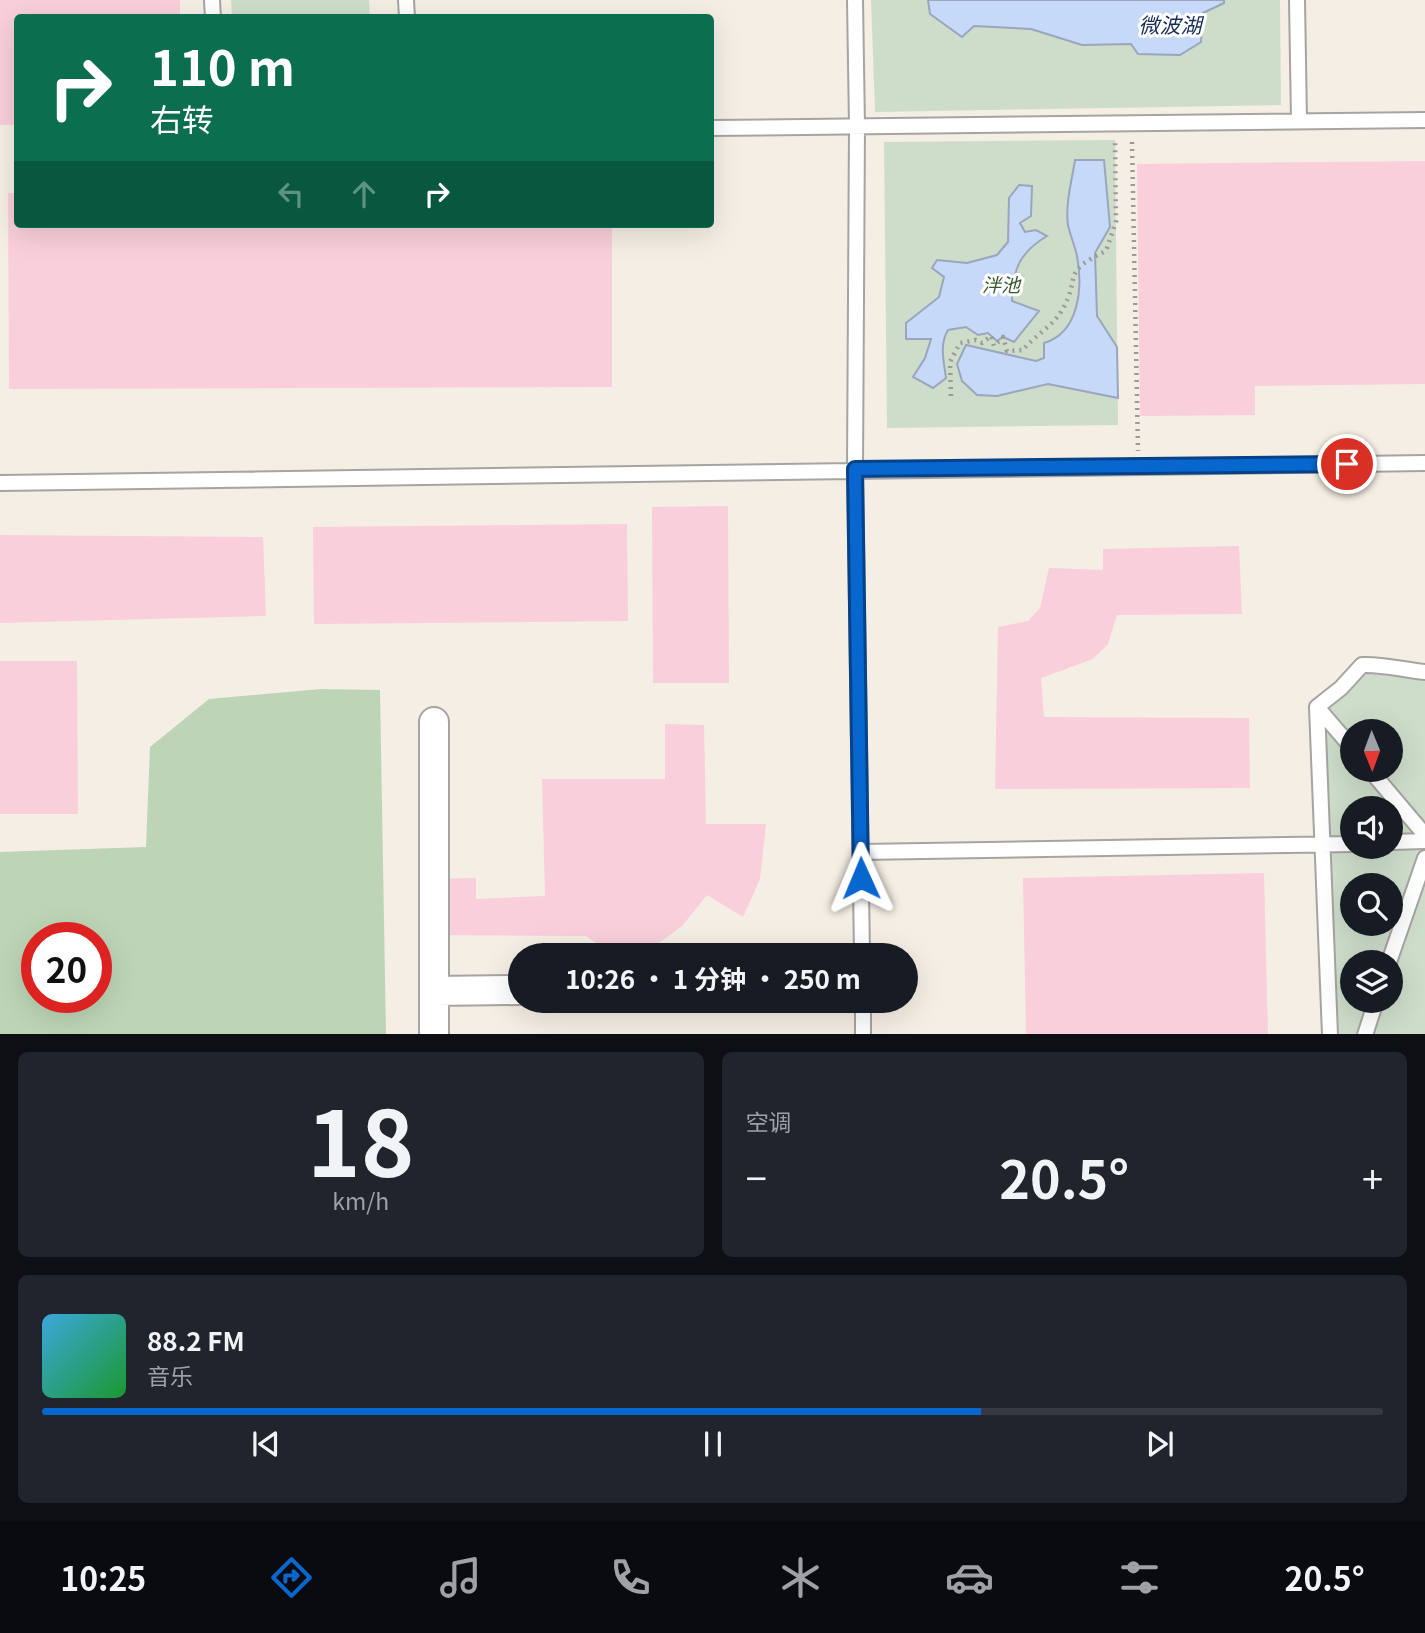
<!DOCTYPE html>
<html lang="zh">
<meta charset="utf-8">
<style>
body{margin:0;font-family:Georgia,"Noto Sans SC",serif;background:#20242c;color:#f1f3f6;height:100vh;display:flex;flex-direction:column;font-size:26px;white-space:nowrap}
*{box-sizing:border-box;margin:0}
p{font-size:23px;color:#9ea1a6}
.icon{flex:none;width:38px;height:38px;fill:none;stroke:currentColor;stroke-width:2;stroke-linecap:round;stroke-linejoin:round}
.map{position:relative;height:1034px;overflow:hidden}
.sheet{display:flex;flex-direction:column;gap:18px;padding:18px;background:#0d0f14;flex:1}
.sheet>*{flex:none}
.hud{position:absolute;left:14px;top:14px;width:700px;height:214px;border-radius:7px;box-shadow:0 7px 28px #0002;background:#0b6e4f;color:#fff;overflow:hidden}
.needle{width:46px;rotate:179deg}
.tools{position:absolute;left:1340px;top:719px;display:grid;gap:14px}
.tools a{display:grid;place-items:center;width:63px;height:63px;border-radius:50%;background:#171b24;box-shadow:0 7px 28px #0002;font-size:35px}
.speed{position:absolute;left:21px;top:922px;display:flex;gap:14px;font-size:35px;font-weight:700;text-align:center}
.speed>*{display:grid;place-content:center;width:91px;height:91px;border-radius:50%;background:#171b24;box-shadow:0 7px 28px #0002;line-height:1}
.speed .limit{border:10px solid #d22;background:#fff;color:#111}
.pin{position:absolute;display:grid;place-items:center;width:60px;height:60px;color:#fff;margin:-30px;border:4px solid #fff;border-radius:50%;box-shadow:0 2px 7px #0007}
.me{position:absolute;width:77px;margin:-38px;rotate:359deg;stroke-linejoin:round;filter:drop-shadow(0 0 5px #0008)}
.turn{display:flex;align-items:center;gap:24px;height:147px;padding:0 21px;font-size:32px}
.turn .icon{width:91px;height:91px;stroke-width:2.5}
.turn b{display:block;font-size:49px;line-height:60px}
.lanes{display:flex;align-items:center;height:66px;padding:0 21px;background:#0003;justify-content:center;gap:35px;direction:ltr}
.lanes .off{opacity:.35}
.big{font-size:52px;font-weight:700;line-height:1.1}
.sheet .widget{flex:1;display:flex;flex-direction:column;justify-content:center;gap:10px;min-width:0;padding:0 24px;border-radius:10px;background:#20242c}
.sheet .dial{align-items:center;gap:0}
.dial b{font-size:91px;line-height:1}
.song{display:flex;align-items:center;gap:21px}
.cover{width:84px;height:84px;border-radius:10px;background:linear-gradient(135deg,hsl(200 70% 55%),hsl(130 70% 35%))}
.played{height:7px;border-radius:4px;background:linear-gradient(90deg,#0866cf 70%,#363941 70%)}
.keys{display:flex;justify-content:space-around;direction:ltr}
.heat{display:flex;justify-content:space-between;align-items:center;font-size:38px;direction:ltr}
.sheet .tiles{flex:1;display:grid;gap:18px;grid-template-columns:1fr 1fr}
.widget:last-child{grid-column:span 2}
.trip{position:absolute;left:508px;top:943px;width:410px;height:70px;border-radius:35px;background:#171b24;box-shadow:0 7px 28px #0002;font-weight:700;line-height:70px;text-align:center}
.dock{display:flex;height:112px;justify-content:space-around;align-items:center;background:#090b0e;color:#9ea1a6}
.dock .icon{width:49px;height:49px}
.dock .selected{color:#0866cf}
.dock b{font-size:32px;color:#f1f3f6}
.map>svg:first-child{display:block}
.built{fill:#f5eee4;fill-rule:evenodd}
.green{fill:#ceddca;fill-rule:evenodd}
.forest{fill:#bdd5b6;fill-rule:evenodd}
.water{fill:#c6d9f9;stroke:#99a6bc;stroke-width:2}
.building{fill:#f8cfda}
.lines{fill:none;stroke-linecap:round;stroke-linejoin:round}
.service-casing{stroke:#a6a4a1;stroke-width:18}
.minor-casing{stroke:#a6a4a1;stroke-width:32}
.path{stroke:#9b9a98;stroke-width:4.5;stroke-dasharray:2 5;stroke-linecap:butt}
.service{stroke:#fff;stroke-width:14}
.minor{stroke:#fff;stroke-width:28}
.route-casing{stroke:#054287;stroke-width:18}
.route{stroke:#0866cf;stroke-width:12}
.labels{text-anchor:middle;stroke-width:6;stroke-linejoin:round;paint-order:stroke}
.park-label{font-size:19px;font-style:italic;fill:#36582c;stroke:#fff}
.water-label{font-size:21px;font-style:italic;fill:#172d56;stroke:#fff}
</style>
<div class="map">
<svg width="1425" height="1035" viewBox="0 0 1425 1035">
<rect width="100%" height="100%" fill="#fdfbf8"/>
<path class="built" d="M0,0H1425V1034L0,1035ZM18,18H710V224H18ZM1353,732H1391V770H1353ZM1353,808H1391V847H1353ZM1353,886H1391V924H1353ZM37,938H96V998H37ZM520,956H905V1001H520ZM1353,962H1391V1001H1353Z"/>
<path class="green" d="M231,0H369L370,17H232Z
M871,0H928L930,14L974,26L1031,29L1082,45L1131,44L1224,3V0H1280L1281,105L875,112Z
M1115,140L1118,425L887,428L884,142Z
M1368,673L1391,676L1425,673V1034H1330L1317,707ZM1353,732H1391V770H1353ZM1353,808H1391V847H1353ZM1353,886H1391V924H1353ZM1353,962H1391V1001H1353Z"/>
<path class="forest" d="M321,689L380,690L386,1034H0V852L146,847L150,747L209,699ZM37,938H96V998H37Z"/>
<path class="water" d="M928,0H1224V3L1203,13L1201,42L1180,55L1138,54L1131,44L1082,45L1031,29L974,26L962,37L930,14Z
M1075,160H1104L1110,227L1095,253L1097,316L1117,347L1118,398L1048,384L997,396L977,395L962,381L957,364L966,345L1036,361L1044,358V343C1079,333 1083,288 1077,256C1075,246 1070,235 1068,225C1065,204 1072,180 1075,160Z
M1019,185L1032,186L1031,216L1020,223L1025,232L1036,230L1047,236C1020,252 1012,270 1012,301L1039,311L1014,342L1003,337L997,341L988,333L978,335L966,327L948,330C939,345 944,362 946,378L933,388L913,377L925,358L931,339H906V323L939,297L944,277L932,268L937,260L967,263L997,255L1008,242L1009,198Z"/>
<path class="building" d="M0,0H180V18H18V125H0Z
M1425,161V384L1255,386V415L1140,416L1137,164Z
M8,193H18V224H612V387L9,389Z
M728,506L729,683H653L652,507Z
M627,524L628,621L314,624L313,527Z
M0,535L263,537L266,616L0,623Z
M1239,546L1242,614L1117,615L1108,644L1093,659L1041,678L1044,717L1249,718L1250,788L995,789L998,627L1028,621L1040,608L1049,568L1103,570V549Z
M0,661H77L78,814H0Z
M665,724L704,725L706,824H766L760,879L743,917L707,895L682,926L647,952L631,956H601L599,945L586,936L425,935L423,879L476,878V899L545,896L542,779H665Z
M1264,873L1268,1035H1026L1023,878Z"/>
<g class="lines">
<defs>
<path id="service" d="M212,0L213,18
M406,0L407,18
M855,0L857,126L855,469L862,956
M1297,0L1299,121
M710,128L1425,120
M0,483L1425,463
M1317,707L1353,749
M1370,770L1425,835
M1391,842L1425,841
M861,852L1353,844
M1389,962L1425,858
M863,1001V1035
M1330,1035L1317,707L1341,688L1362,665C1384,664 1403,670 1425,672
M1365,1035L1376,1001"/>
<path id="minor" d="M434,722V1035
M434,991L520,990"/>
</defs>
<use href="#service" class="service-casing"/>
<use href="#minor" class="minor-casing"/>
<path class="path" d="M1132,142L1138,451
M951,396L950,362L960,343L976,340L982,343L991,336L994,346L1003,337L1007,351L1023,350C1034,336 1054,325 1062,310C1082,277 1059,273 1106,251L1116,222L1115,140"/>
<use href="#service" class="service"/>
<use href="#minor" class="minor"/>
</g>
<g class="lines">
<defs>
<path id="route" d="M861,878L855,469L1347,464"/>
</defs>
<use href="#route" class="route-casing"/>
<use href="#route" class="route"/>
</g>
<g class="labels">
<g class="park-label">
<text x="1001" y="292">泮池</text>
</g>
<g class="water-label">
<text x="1170" y="33">微波湖</text>
</g>
</g>
</svg>
<div class="tools">
<a><svg class="needle" viewBox="-14 -14 28 28"><path d="M0-13l5 13h-10z" fill="#e53935"/><path d="M0 13l5-13h-10z" fill="#9ea1a6"/></svg></a>
<a><svg class="icon" aria-label="sound" viewBox="0 0 24 24"><path d="M4 9h4l5-4v14l-5-4H4zM17 9q2 3 0 6"/></svg></a>
<a><svg class="icon" aria-label="search" viewBox="0 0 24 24"><circle cx="10" cy="10" r="6"/><path d="M15 15l6 6"/></svg></a>
<a><svg class="icon" aria-label="layers" viewBox="0 0 24 24"><path d="M12 4l9 5-9 5-9-5zM3 14l9 5 9-5"/></svg></a>
</div>
<div class="speed"><div class="limit">20</div></div>
<div class="pin" style="left:1347px;top:464px;background:#d93025"><svg class="icon" aria-label="arrive" viewBox="0 0 24 24"><path d="M6 21V4h12l-3 4 3 4H6"/></svg></div>
<svg class="me" style="left:861px;top:878px" viewBox="-20 -20 40 40"><path d="M0-17L14 15 0 8-14 15z" fill="#0866cf" stroke="#fff" stroke-width="4"/></svg>
<div class="trip">10:26 · 1 分钟 · 250 m</div>
<div class="hud">
<div class="turn"><svg class="icon" aria-label="right" viewBox="0 0 24 24"><path d="M7 20v-9h11M14 6l5 5-5 5"/></svg><div><b>110 m</b>右转</div></div>
<div class="lanes"><svg class="icon off" aria-label="left" viewBox="0 0 24 24"><path d="M17 20v-9H6M10 6l-5 5 5 5"/></svg><svg class="icon off" aria-label="ahead" viewBox="0 0 24 24"><path d="M12 20V5M6 11l6-6 6 6"/></svg><svg class="icon" aria-label="right" viewBox="0 0 24 24"><path d="M7 20v-9h11M14 6l5 5-5 5"/></svg></div>
</div>
</div>
<section class="sheet">
<div class="tiles">
<div class="widget dial"><b>18</b><p>km/h</p></div>
<div class="widget"><p>空调</p>
<div class="heat"><a>−</a><b class="big">20.5°</b><a>+</a></div>
</div>
<div class="widget">
<div class="song"><i class="cover"></i><div><b>88.2 FM</b><p>音乐</p></div></div>
<div class="played"></div>
<div class="keys"><svg class="icon" aria-label="previous" viewBox="0 0 24 24"><path d="M18 5L8 12l10 7zM5 5v14"/></svg><svg class="icon" aria-label="pause" viewBox="0 0 24 24"><path d="M8 5v14M16 5v14"/></svg><svg class="icon" aria-label="next" viewBox="0 0 24 24"><path d="M6 5l10 7-10 7zM19 5v14"/></svg></div>
</div>
</div>
</section>
<nav class="dock">
<b>10:25</b>
<svg class="icon selected" aria-label="directions" viewBox="0 0 24 24"><path d="M12 3l9 9-9 9-9-9zM9 14v-3h6M13 9l2 2-2 2"/></svg>
<svg class="icon" aria-label="music" viewBox="0 0 24 24"><path d="M9 18V5l10-2v13"/><circle cx="6" cy="18" r="3"/><circle cx="16" cy="16" r="3"/></svg>
<svg class="icon" aria-label="phone" viewBox="0 0 24 24"><path d="M5 4h4l2 5-3 2q2 4 5 5l2-3 5 2v4C11 20 4 13 5 4z"/></svg>
<svg class="icon" aria-label="climate" viewBox="0 0 24 24"><path d="M12 3v18M4 7l16 10M4 17L20 7"/></svg>
<svg class="icon" aria-label="car" viewBox="0 0 24 24"><path d="M5 17H2v-5l4-1 3-4h7l3 4 3 1v5h-3M9 17h6M6 11h13"/><circle cx="7" cy="17" r="2"/><circle cx="17" cy="17" r="2"/></svg>
<svg class="icon" aria-label="filters" viewBox="0 0 24 24"><path d="M4 7h16M4 17h16"/><circle cx="9" cy="7" r="2"/><circle cx="15" cy="17" r="2"/></svg>
<b>20.5°</b>
</nav>
